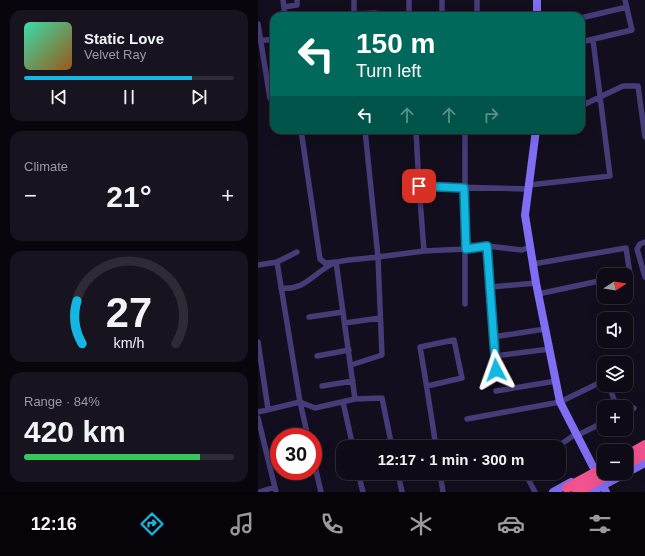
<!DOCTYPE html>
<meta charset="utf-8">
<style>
body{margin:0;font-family:Arial,sans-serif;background:#17131f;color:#f1f3f6;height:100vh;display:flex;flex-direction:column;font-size:15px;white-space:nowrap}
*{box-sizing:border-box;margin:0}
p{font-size:13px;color:#9b9aa1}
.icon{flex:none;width:22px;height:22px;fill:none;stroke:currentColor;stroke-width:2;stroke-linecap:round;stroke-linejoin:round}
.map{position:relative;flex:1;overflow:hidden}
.side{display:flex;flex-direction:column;gap:10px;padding:10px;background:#08060c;width:258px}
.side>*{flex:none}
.guide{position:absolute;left:12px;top:12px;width:315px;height:122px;border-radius:12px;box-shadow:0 4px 16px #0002,0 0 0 1px #2e2b35;background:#00695c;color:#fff;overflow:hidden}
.needle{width:26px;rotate:78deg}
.fabs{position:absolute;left:339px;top:268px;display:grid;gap:8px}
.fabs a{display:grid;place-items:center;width:36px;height:36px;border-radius:8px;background:#0e0a16;box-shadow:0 4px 16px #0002,0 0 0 1px #2e2b35;font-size:20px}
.speed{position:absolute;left:12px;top:428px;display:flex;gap:8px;font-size:20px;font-weight:700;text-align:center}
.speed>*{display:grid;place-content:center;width:52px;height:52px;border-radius:50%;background:#0e0a16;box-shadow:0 4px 16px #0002,0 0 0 1px #2e2b35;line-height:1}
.speed .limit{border:6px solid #d22;background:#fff;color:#111}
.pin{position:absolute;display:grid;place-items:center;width:34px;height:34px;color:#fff;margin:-17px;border-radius:8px;box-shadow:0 2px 6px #0006}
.me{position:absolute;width:44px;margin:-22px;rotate:356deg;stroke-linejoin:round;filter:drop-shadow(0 0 3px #0008)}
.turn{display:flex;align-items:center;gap:14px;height:84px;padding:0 20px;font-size:18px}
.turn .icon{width:52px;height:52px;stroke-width:2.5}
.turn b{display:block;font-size:28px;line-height:34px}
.lanes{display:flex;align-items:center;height:38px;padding:0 20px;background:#0003;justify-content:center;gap:20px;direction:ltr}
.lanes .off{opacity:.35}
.big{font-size:30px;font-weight:700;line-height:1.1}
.side .tile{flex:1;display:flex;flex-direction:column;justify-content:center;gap:6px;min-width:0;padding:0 14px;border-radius:12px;background:#17131f}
.side .dial{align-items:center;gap:0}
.dial svg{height:104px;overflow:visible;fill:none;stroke:#2e2b35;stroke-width:7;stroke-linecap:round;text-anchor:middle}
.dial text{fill:#f1f3f6;stroke:none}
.song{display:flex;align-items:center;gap:12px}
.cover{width:48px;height:48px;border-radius:6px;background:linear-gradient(135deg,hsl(160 70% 55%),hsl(30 70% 35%))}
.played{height:4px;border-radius:2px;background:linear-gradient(90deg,#13b7e2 80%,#2e2b35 80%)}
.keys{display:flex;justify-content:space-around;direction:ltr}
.heat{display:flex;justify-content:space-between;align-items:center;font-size:22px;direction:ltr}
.charge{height:6px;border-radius:3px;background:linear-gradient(90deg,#34c759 84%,#2e2b35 0)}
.trip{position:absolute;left:78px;top:440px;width:230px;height:40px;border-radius:12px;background:#0e0a16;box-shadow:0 4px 16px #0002,0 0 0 1px #2e2b35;font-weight:700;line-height:40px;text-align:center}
.tab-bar{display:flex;height:64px;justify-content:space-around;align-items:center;background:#060409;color:#9b9aa1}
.tab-bar .icon{width:28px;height:28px}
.tab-bar .on{color:#13b7e2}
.tab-bar b{font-size:18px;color:#f1f3f6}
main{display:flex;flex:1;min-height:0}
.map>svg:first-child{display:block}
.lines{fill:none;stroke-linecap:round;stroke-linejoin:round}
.street{stroke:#453c78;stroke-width:5.5}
.secondary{stroke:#7f6df3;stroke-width:8}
.highway{stroke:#f0538e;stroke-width:10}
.highway-bridge{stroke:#f0538e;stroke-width:10}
.route-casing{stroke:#0c7793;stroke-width:10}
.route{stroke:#13b7e2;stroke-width:7}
</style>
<main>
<section class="side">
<div class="tile">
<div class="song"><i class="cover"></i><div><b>Static Love</b><p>Velvet Ray</p></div></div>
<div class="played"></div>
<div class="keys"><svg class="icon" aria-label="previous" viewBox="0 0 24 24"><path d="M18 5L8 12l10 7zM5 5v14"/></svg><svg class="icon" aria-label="pause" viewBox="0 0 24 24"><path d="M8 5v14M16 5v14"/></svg><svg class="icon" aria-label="next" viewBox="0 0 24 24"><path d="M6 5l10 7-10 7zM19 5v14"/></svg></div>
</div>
<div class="tile"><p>Climate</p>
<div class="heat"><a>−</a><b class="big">21°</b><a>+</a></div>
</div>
<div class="tile dial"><svg viewBox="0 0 100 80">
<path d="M14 69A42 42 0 1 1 86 69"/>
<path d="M14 69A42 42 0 0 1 10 36" stroke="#13b7e2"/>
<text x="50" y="56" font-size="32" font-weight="700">27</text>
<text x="50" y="72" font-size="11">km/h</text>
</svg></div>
<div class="tile"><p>Range · 84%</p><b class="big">420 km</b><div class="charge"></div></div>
</section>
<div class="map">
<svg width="387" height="492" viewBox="0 0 387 492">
<rect width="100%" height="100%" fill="#120e1d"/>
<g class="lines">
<path class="street" d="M25,0L27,16
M96,0V14
M151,0V16
M184,0V16
M219,0V16
M26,7L39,5V0
M96,16V14L118,13V16
M323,18L369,7
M0,24L12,98
M0,41L16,39
M323,42L374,30L367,0
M323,106L365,86H380L387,137
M207,130V304
M271,185L352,176L335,40
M161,186L166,251L208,249L229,246L237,370
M270,189L161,186L158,131L278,130
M387,242L382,244L379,249L387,277
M229,246L264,250L272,247
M19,262L39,252
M275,264L368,248L372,274L367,275
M0,265L19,262L42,402L50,437
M232,287L278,283
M23,288C49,291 58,269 79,262C92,259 107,259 120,257L107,130
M280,294L346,280
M51,317L85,312
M87,323L122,318
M235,337L287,329
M0,342L10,409
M59,356L91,350
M237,356L292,349
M93,365L124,355L120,257L166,251
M64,386L95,381
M169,386L204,378L196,340L162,347C168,381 173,414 178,447
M238,391L298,381
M97,399L124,398L134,447
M85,402L95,447
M0,412L42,402L57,408L97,399L78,262L67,263L62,259L43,130
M368,412L376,408
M0,418L18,492
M209,419L302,402L341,383L352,389L359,407
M320,435L346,422
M299,447L319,433
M55,458L63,492
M100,473L105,492
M140,473L144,492
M182,473L185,492
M267,473L277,492
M1,492L17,487"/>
<path class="secondary" d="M279,0V16
M278,130L267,215L278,283L302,402L348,492
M295,492L313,482
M333,492L387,463"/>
<path class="highway" d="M368,456L387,445
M368,464L387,454"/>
<path class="highway-bridge" d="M309,488L346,468
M319,492L353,473"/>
</g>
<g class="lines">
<defs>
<path id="route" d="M161,186L206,188L208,249L229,246L238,370"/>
</defs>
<use href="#route" class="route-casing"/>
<use href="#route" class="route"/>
</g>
</svg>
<div class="fabs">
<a><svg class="needle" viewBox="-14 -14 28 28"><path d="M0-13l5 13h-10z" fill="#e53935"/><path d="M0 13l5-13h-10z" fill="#9b9aa1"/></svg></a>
<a><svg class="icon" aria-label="sound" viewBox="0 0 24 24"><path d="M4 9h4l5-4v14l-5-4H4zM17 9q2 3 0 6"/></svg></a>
<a><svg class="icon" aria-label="layers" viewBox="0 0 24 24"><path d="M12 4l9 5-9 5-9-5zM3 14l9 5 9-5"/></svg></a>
<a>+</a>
<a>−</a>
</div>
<div class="speed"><div class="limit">30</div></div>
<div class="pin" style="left:161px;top:186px;background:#d93025"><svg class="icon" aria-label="arrive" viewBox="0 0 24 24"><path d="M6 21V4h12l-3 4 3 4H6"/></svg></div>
<svg class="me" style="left:238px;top:370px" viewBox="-20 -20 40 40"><path d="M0-17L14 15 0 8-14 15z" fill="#13b7e2" stroke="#fff" stroke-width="4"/></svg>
<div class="trip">12:17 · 1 min · 300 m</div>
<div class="guide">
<div class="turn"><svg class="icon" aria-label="left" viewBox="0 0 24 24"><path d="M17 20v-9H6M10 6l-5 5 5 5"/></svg><div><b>150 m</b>Turn left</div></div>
<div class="lanes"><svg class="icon" aria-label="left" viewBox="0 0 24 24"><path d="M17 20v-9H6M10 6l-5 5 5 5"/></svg><svg class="icon off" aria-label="ahead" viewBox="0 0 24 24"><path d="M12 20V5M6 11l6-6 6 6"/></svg><svg class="icon off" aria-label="ahead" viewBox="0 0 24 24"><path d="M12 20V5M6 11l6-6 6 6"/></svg><svg class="icon off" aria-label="right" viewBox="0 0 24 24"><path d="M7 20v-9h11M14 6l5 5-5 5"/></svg></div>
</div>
</div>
</main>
<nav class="tab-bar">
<b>12:16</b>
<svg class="icon on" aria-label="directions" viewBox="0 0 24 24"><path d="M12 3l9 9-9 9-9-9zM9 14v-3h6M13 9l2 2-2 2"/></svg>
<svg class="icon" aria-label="music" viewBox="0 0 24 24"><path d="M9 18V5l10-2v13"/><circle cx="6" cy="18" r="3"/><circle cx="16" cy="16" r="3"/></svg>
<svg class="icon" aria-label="phone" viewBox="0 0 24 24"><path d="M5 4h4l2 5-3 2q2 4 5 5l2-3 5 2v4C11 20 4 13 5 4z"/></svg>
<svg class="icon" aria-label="climate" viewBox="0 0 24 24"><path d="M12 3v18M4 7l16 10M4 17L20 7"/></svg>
<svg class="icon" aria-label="car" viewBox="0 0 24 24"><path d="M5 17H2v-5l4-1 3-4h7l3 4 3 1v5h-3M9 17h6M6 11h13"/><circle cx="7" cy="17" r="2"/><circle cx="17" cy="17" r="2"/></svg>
<svg class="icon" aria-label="filters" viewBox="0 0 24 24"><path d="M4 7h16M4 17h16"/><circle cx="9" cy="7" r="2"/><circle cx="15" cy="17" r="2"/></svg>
</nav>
